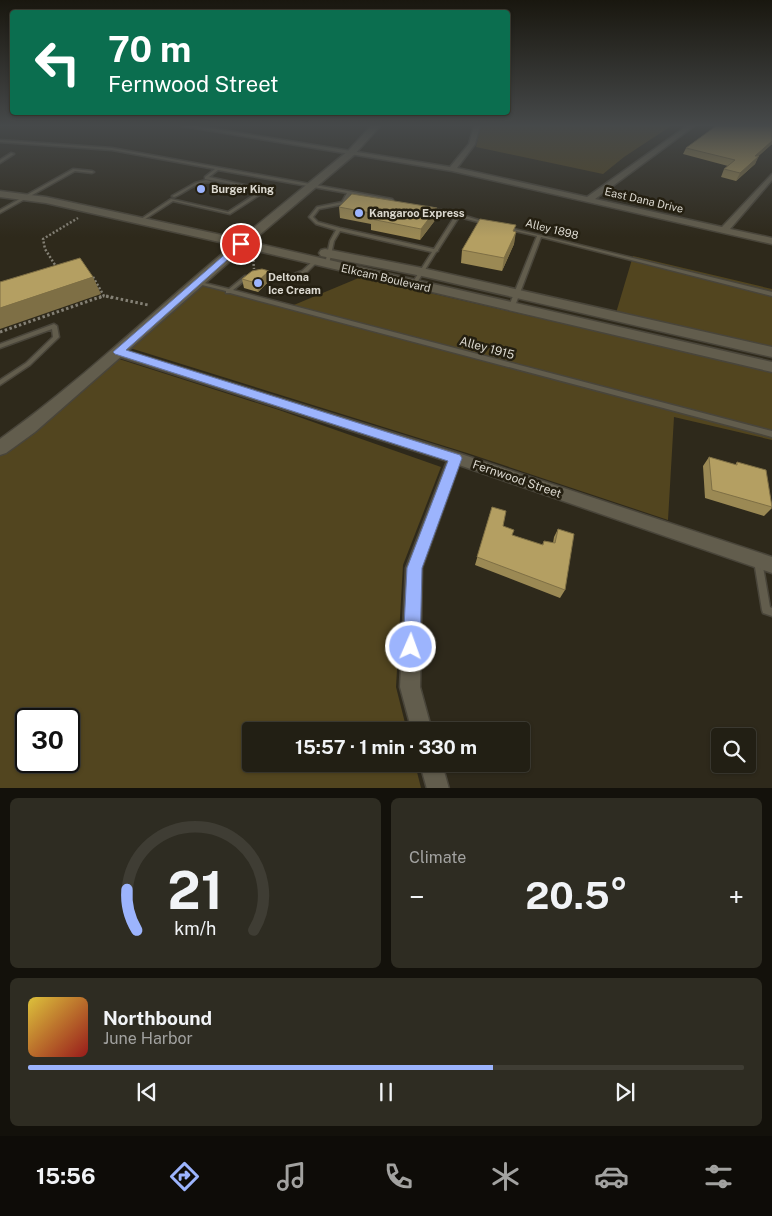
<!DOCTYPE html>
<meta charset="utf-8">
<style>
body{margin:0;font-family:"Public Sans",sans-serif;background:#2e2c22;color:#f1f3f6;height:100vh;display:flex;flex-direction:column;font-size:19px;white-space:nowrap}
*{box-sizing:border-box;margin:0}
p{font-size:16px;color:#a2a2a0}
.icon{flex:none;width:28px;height:28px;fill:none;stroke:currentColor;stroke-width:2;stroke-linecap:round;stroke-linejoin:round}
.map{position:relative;height:788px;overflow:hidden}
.drawer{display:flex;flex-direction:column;gap:10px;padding:10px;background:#13110b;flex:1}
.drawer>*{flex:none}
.banner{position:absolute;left:10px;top:10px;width:500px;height:105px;border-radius:5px;box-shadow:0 1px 4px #0004,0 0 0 1px #3f3d34;background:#0b6e4f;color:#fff;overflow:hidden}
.controls{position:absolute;left:711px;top:728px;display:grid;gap:10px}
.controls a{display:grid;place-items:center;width:45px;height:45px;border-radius:5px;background:#221f14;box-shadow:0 1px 4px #0004,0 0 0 1px #3f3d34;font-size:25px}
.speed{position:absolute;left:15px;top:708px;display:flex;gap:10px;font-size:25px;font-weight:700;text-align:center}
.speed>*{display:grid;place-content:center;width:65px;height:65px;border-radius:50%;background:#221f14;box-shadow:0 1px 4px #0004,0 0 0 1px #3f3d34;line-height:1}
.speed .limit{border:2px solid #111;border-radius:8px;background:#fff;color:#111}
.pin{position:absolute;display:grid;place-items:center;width:42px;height:42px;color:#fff;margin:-21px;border:2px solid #fff;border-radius:50%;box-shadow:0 1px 5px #0007}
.me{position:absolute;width:55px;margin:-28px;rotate:2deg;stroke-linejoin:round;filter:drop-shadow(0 0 4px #0008)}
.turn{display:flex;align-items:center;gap:18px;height:105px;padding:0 15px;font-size:22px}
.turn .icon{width:65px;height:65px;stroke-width:2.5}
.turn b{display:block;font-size:35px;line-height:42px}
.big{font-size:38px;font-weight:700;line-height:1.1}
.drawer .widget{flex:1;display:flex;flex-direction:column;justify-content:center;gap:8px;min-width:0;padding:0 18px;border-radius:8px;background:#2e2c22}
.drawer .dial{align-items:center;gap:0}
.dial svg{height:130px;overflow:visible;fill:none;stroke:#3f3d34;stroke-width:7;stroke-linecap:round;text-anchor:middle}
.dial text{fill:#f1f3f6;stroke:none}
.song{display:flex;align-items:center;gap:15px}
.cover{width:60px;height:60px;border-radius:8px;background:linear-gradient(135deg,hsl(50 70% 55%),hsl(0 70% 35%))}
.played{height:5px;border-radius:2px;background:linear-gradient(90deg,#9cb4fd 65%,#3f3d34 65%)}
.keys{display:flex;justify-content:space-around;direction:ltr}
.heat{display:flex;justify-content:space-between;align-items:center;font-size:28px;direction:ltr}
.drawer .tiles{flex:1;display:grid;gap:10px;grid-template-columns:1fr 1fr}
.widget:last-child{grid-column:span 2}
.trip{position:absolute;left:242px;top:722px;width:288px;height:50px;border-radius:5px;background:#221f14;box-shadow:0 1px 4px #0004,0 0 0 1px #3f3d34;font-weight:700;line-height:50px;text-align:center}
.dock{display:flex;height:80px;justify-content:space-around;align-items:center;background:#0e0c08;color:#a2a2a0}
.dock .icon{width:35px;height:35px}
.dock .selected{color:#9cb4fd}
.dock b{font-size:22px;color:#f1f3f6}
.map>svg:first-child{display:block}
.green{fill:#52451f;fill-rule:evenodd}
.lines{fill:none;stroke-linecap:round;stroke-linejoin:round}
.service-casing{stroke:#49453a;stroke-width:3}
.minor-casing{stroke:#49453a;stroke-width:3}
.tertiary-casing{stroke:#49453a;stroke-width:3}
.path-far1{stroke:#848075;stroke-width:2.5;stroke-dasharray:2 2;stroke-linecap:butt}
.path{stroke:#848075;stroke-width:3;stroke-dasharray:2.5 2.5;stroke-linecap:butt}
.service{fill:#625d4d;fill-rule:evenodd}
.minor{fill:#625d4d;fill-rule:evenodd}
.tertiary{fill:#625d4d;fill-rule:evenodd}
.wall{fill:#9b8954}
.shaded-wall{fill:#7e6f45}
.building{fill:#b49f62;stroke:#7e6f45}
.route{fill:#9cb4fd;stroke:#6575a4}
.poi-dot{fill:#9cb4fd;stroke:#241f11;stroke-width:2}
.labels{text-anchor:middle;stroke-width:5;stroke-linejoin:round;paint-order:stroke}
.far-poi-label{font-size:11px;font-weight:bold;fill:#dbd8cf;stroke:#241f11;text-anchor:start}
.far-street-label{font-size:11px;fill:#dbd8cf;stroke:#241f11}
.street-label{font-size:12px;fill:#dbd8cf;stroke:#241f11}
</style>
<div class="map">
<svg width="772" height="789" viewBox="0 0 772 789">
<rect width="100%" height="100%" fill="#2e291b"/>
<path class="green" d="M481,126H671L624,157L603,174L476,147Z
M633,256L772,289V348L616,313Z
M361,277L772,372V440L674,417L668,520L467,453L130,348L201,284L289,307Z
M119,359L279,410L441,467L403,565L396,687L407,731H251V764H415L421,788H0V455L37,429ZM26,719H69V761H26Z"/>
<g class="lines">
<defs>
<path id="service" d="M0,140L112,148L392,199L393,200L391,201L351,194L345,204L319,209L313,217L318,222L340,228L434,249L455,216L427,209V207L459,214L488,223L486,224L459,217L438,250V251L436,252L415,286H413L411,285L432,252L340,231L334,241L329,264V265H325V264L330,241L336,230L316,224L309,217L317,207L342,202L347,193L218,170L209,177L267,190L230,214L173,201L142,221H141V219L171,199L228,212L262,190L205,179V177L215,169L112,150L0,142Z
M11,153L14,154L0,163V160Z
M73,169L92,171L94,172L92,173L75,171L0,213V210Z
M206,180L213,182C209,183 205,182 201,183C191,186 183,194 174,197L172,196L195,183Z
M506,227L772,292V296L541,237L515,306L514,307H510L509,306L537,236L506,229Z
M313,261H315L317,262L306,273L286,280L262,272L264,271L286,277L302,271Z
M245,276H249V277L233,290L772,431V437L230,293H226V291L194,283V282L196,281L229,289Z
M54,324L57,326L59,337L58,338L30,365L0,385V380L26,363L53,337L52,329L0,348V344Z
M758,557L761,558L762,561L770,607L772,608V616L763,613L762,610L754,561L755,558Z"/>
<path id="minor" d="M182,126H197L450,167L469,144L474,126H480L475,144L457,168L587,197L687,126H694L595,199L722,227L772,174V180L730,229L772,238V244L452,171Z
M118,348L455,452L772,557V573L459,465L422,568L420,687L432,731H412L400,687L406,568L447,461L114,355L112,352Z
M420,764H442L449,789H427Z"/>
<path id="tertiary" d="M371,126H380L354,155L251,242L772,362V372L245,248L35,432L6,453L0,455V439C83,380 155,309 233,245L46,203L0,197V191L46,197L240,239L348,151Z
M325,249L422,268L772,347V357L422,276L321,256L319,253L321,250Z"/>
</defs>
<use href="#service" class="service-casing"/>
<use href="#minor" class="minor-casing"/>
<use href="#tertiary" class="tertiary-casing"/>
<path class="path-far1" d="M253,256L254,269
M57,268L45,249L43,239L78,218
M93,277L104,296
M99,298L104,296L112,298"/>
<path class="path" d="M106,296L148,305
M0,332L103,296"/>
<use href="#service" class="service"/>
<use href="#minor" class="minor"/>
<use href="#tertiary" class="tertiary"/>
</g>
<path class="wall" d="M716,126H772V144L758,156L755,164L736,181L721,177L724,169L728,166L683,154L686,148Z
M339,207L437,208L436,219L420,240L371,230V224L340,218Z
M515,231L514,244L502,271L461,263L462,250Z
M242,279H271L258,292L244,288Z
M709,457L735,465L737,462L772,508L764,516L705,498L703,466Z
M492,507L503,526L512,535L542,545L544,541L553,543L554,537L558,529L565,590L560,598L475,565Z"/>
<path class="shaded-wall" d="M772,141V144L751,163L755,156Z
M759,156L755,164L736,181L740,173Z
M437,208L436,219L420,240L421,229Z
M516,232L514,244L502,271L504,258Z
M269,271L271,279L258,292L256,283Z
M93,277L101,294L0,329V308Z"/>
<path class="building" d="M716,126H767L772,127V141L755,156H759L740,173L724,169L735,160L686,148Z
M352,194L437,208L421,229L371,219L376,214L339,207Z
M480,219L516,225L513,231L516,232L504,258L462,250Z
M80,258L93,277L0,308V282Z
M262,269L269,271L256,283L242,279L252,271Z
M709,457L737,465V462L766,470L772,507L712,490Z
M492,507L506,511L503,526L514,530L512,535L543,545L544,541L555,543L558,529L574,534L565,590L477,557Z"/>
<linearGradient id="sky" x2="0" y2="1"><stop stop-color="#19170f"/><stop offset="0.53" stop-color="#46494a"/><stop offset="1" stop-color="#46494a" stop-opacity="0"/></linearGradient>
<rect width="772" height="237" fill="url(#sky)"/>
<path class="route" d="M238,243L245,244L126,350L460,455L462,458L422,568L420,647L417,653L411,655L405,653L403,647L407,568L448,461L115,354L113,352Z"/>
<g class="poi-dot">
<circle cx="201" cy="189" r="5"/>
<circle cx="359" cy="213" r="5"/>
<circle cx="258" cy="283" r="5"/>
</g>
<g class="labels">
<g class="far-poi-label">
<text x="211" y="193">Burger King</text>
<text x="369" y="217">Kangaroo Express</text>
<text x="268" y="281">Deltona<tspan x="268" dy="13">Ice Cream</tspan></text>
</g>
<g class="far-street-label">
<text transform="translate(644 200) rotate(13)" y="4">East Dana Drive</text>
<text transform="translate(552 229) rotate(14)" y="4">Alley 1898</text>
<text transform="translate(386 278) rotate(13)" y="4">Elkcam Boulevard</text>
</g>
<g class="street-label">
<text transform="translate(487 348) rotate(15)" y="4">Alley 1915</text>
<text transform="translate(517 479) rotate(19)" y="4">Fernwood Street</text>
</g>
</g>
</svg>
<div class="controls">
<a><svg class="icon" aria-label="search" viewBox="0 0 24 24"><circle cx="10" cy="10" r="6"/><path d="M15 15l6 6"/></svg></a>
</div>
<div class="speed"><div class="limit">30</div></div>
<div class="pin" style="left:241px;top:244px;background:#d93025"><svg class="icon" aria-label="arrive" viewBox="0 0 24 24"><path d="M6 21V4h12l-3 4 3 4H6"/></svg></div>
<svg class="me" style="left:411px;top:647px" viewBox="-20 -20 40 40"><circle r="17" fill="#9cb4fd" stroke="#fff" stroke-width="3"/><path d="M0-11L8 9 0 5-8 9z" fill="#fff"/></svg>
<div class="trip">15:57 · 1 min · 330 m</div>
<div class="banner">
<div class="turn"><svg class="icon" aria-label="left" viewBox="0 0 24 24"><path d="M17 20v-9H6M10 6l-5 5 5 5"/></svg><div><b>70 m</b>Fernwood Street</div></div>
</div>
</div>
<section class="drawer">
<div class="tiles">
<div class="widget dial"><svg viewBox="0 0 100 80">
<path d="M14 69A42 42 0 1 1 86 69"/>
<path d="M14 69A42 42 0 0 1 8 44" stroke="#9cb4fd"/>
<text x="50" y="56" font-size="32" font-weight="700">21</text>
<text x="50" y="72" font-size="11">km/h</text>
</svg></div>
<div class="widget"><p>Climate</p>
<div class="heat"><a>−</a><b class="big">20.5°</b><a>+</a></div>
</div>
<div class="widget">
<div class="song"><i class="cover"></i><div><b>Northbound</b><p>June Harbor</p></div></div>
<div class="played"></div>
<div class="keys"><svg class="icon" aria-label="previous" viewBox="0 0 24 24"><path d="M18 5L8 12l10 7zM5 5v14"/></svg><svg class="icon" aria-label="pause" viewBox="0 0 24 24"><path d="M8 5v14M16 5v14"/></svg><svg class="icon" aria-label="next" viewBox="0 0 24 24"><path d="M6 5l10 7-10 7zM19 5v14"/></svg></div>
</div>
</div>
</section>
<nav class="dock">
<b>15:56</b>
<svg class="icon selected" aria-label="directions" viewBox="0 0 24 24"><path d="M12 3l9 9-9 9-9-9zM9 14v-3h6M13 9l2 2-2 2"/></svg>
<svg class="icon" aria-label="music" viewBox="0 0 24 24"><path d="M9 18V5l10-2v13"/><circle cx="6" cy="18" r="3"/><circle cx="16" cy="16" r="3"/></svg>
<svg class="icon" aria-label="phone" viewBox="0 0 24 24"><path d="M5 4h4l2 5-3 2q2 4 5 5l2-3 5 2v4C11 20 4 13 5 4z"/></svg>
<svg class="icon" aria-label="climate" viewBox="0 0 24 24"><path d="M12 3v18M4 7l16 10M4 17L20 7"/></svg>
<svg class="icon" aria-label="car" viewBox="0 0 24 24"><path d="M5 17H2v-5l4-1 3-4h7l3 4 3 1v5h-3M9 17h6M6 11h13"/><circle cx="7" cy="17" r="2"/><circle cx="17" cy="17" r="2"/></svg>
<svg class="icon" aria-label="filters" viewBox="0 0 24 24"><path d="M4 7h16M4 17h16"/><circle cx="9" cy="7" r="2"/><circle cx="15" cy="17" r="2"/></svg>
</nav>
